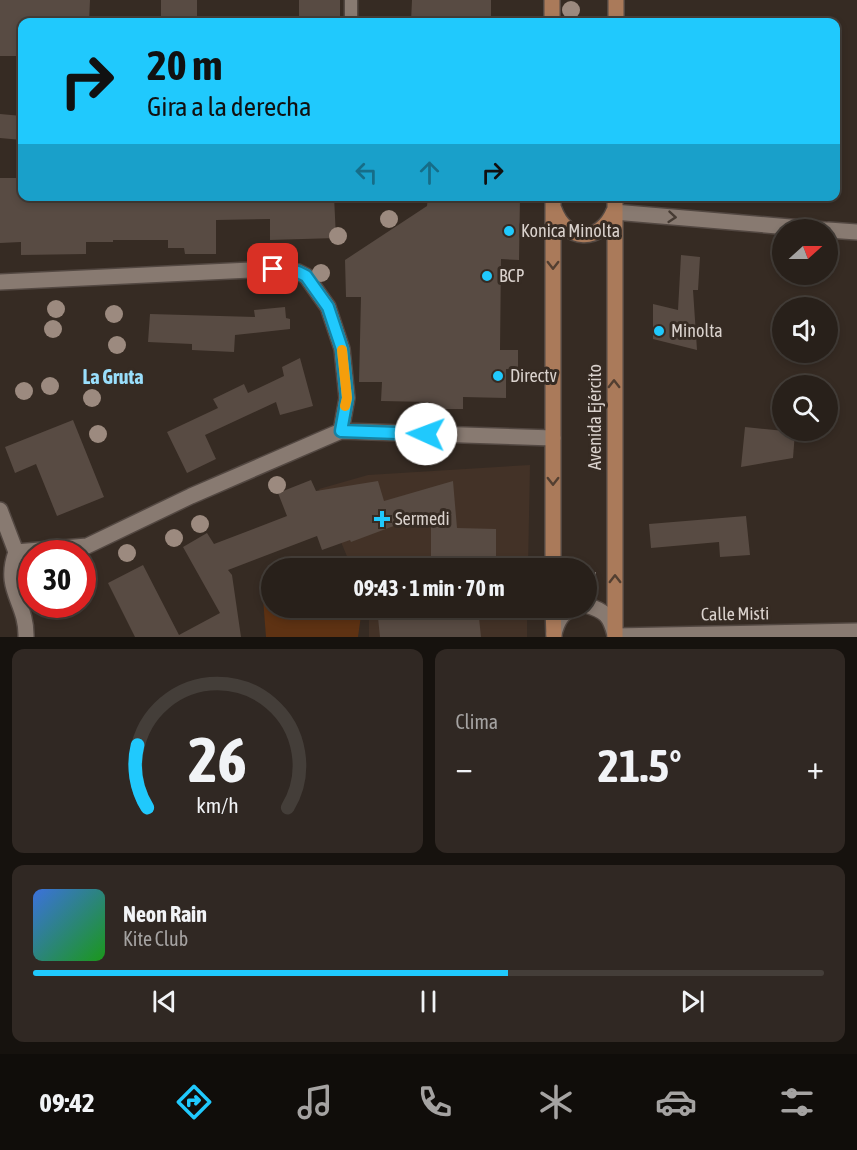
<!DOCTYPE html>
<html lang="es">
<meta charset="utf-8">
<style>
body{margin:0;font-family:"Asap Condensed",sans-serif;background:#302823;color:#f1f3f6;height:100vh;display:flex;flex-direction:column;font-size:22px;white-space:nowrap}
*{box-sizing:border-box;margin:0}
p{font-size:20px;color:#a5a3a2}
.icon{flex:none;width:33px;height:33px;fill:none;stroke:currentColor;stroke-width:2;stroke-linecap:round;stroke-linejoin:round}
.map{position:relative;height:637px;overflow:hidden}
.side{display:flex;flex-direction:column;gap:12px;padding:12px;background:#16120e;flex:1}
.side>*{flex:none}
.banner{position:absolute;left:18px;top:18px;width:822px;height:183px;border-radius:12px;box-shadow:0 3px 9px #0003,0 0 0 2px #443e39;background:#20c9fd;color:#111;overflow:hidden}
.needle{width:39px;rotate:69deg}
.controls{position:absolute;left:772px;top:219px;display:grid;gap:12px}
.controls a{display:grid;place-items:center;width:66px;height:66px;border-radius:50%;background:#28201a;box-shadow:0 3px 9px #0003,0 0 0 2px #443e39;font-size:30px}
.speed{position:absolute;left:18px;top:540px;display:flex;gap:12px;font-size:30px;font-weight:700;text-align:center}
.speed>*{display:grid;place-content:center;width:78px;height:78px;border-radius:50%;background:#28201a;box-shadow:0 3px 9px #0003,0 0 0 2px #443e39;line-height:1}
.speed .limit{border:9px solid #d22;background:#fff;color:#111}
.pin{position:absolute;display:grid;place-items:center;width:51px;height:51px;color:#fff;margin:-26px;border-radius:12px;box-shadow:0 3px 9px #0006}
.me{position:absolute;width:66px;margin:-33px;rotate:272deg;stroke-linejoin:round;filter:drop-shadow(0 0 4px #0008)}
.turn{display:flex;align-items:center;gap:21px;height:126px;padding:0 30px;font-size:27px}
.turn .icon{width:78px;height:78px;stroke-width:2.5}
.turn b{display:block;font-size:42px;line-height:51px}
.lanes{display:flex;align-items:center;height:57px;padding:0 30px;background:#0003;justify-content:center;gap:30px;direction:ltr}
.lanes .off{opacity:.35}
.big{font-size:45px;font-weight:700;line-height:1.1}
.side .tile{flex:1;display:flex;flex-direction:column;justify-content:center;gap:9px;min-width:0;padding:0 21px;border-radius:12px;background:#302823}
.side .dial{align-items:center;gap:0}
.dial svg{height:156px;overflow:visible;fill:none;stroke:#443e39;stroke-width:7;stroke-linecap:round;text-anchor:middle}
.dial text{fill:#f1f3f6;stroke:none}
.song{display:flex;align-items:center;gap:18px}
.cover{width:72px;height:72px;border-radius:9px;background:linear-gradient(135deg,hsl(220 70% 55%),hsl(120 70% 35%))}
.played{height:6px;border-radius:3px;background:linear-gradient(90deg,#20c9fd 60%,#443e39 60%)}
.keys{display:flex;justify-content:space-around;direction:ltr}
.heat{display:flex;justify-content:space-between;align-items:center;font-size:33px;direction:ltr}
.side .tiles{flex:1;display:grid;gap:12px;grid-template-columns:1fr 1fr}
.tile:last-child{grid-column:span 2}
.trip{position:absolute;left:261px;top:558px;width:336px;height:60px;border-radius:30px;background:#28201a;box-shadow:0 3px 9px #0003,0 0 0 2px #443e39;font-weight:700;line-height:60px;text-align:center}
.tabs{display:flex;height:96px;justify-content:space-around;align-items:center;background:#100d0a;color:#a5a3a2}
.tabs .icon{width:42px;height:42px}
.tabs .current{color:#20c9fd}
.tabs b{font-size:27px;color:#f1f3f6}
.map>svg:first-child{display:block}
.built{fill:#433227}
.green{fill:#5e3213}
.building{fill:#584b43}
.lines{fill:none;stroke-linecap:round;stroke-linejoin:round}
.lane-casing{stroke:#534842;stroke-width:15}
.street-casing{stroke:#534842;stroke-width:18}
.secondary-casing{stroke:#534842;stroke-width:18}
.primary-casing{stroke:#534842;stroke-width:18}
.path{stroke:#796f68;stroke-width:4;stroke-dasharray:6 3;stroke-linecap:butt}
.lane{stroke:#887a71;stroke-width:12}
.street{stroke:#887a71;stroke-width:15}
.secondary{stroke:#887a71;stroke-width:15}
.primary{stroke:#aa7a5a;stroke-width:15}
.tree{fill:#9c8a7f}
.oneway{stroke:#463b33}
.oneway2{stroke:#533f31}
.route-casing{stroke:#1583a4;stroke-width:15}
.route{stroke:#20c9fd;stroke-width:10}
.slow{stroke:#f59e0b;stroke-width:10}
.poi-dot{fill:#20c9fd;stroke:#362b23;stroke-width:2}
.labels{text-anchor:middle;stroke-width:6;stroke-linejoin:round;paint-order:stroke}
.poi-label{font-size:18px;fill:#dad2cd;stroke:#362b23;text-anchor:start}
.street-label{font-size:18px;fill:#dad2cd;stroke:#362b23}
.neighbourhood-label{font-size:20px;font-weight:bold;fill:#99defb;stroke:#362b23}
</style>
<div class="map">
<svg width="857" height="637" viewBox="0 0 857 637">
<rect width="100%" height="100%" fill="#362b23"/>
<path class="built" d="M530,465L528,568H370V558L351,566L319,489L368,475Z
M369,608H527V637H369Z"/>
<path class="green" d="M271,594L272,608H362L358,637H266L263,598Z"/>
<path class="building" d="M0,0H90L89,22H22V56H0Z
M161,0H197V22H161Z
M299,0H340V19H326V22H299Z
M412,0H491V22H411Z
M0,114L22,116V140L0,138Z
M0,178H22V196H334L336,238L270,240V219L216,220V254H185L184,248H168V240H113V242H86V254L21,255V242L0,243Z
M428,196H520L519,260L501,259L500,350H518V369H506V398L463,397V409H430V402L381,401L382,382H359L361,297H346L345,260L427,206Z
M681,255L700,257L698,290H693L697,350L653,339V304L678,310Z
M285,307L286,318L290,319V329L235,335L234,352L192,350V344L148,342L150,314L255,317L254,310Z
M300,358L313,406L280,415L276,402L205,435L216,459L187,473L167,432L218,408L213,399L244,384L248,393L284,376L282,367Z
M73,420L104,497L57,516L36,464L15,473L5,447Z
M745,427L795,432L793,458L741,467Z
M311,480L316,491L378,481L384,501L453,481L457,528L496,529V564L472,563V568H431V512L351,542L350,540L322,550L317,536L228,570L232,575L241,637H135L108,583L143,565L179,635L220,613L183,547L207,533L214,544L287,516L278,493Z
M746,516L750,555L720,557L719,542L651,548L649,524Z
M377,608H478L481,637H380Z"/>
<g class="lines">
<defs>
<path id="lane" d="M351,22V0"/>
<path id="street" d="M0,282L273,269L298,272L306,276L328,307L342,349L347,398L341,431
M0,510L16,552C2,590 27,602 26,637
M16,552L87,546L191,496L341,431L553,438"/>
<path id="secondary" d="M614,212L825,230
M828,230L857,232
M586,605C606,611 610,616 615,635
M554,634C557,622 562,611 575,608
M615,636L857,631"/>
<path id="primary" d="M552,0V22
M616,0V22
M554,209C566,242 600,244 614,211
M553,568V196
M553,608L554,637
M615,637V196"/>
</defs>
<use href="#lane" class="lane-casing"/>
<use href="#street" class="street-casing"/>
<use href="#secondary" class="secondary-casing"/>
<use href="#primary" class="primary-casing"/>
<path class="path" d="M586,574H596"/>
<use href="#lane" class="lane"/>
<use href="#street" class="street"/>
<use href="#secondary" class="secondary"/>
<use href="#primary" class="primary"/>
</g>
<g class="tree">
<circle cx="571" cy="10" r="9"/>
<circle cx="389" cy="219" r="9"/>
<circle cx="338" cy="236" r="9"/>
<circle cx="321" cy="273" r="9"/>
<circle cx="56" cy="309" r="9"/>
<circle cx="114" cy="314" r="9"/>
<circle cx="53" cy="329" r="9"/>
<circle cx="117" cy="345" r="9"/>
<circle cx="50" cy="386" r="9"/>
<circle cx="24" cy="391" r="9"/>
<circle cx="92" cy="398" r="9"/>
<circle cx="98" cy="434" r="9"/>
<circle cx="277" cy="485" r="9"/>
<circle cx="200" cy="524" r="9"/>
<circle cx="174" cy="538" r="9"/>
<circle cx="127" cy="553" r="9"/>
</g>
<defs><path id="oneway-chevron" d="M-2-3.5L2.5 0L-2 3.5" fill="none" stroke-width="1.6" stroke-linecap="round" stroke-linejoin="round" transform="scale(1.5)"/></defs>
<use class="oneway" href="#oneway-chevron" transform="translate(672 217) rotate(5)"/>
<g class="oneway2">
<use href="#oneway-chevron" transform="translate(553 265) rotate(90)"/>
<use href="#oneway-chevron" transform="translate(614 384) rotate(-90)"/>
<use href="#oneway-chevron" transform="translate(553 481) rotate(90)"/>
<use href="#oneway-chevron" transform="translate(615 579) rotate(-90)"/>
</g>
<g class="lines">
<defs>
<path id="route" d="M273,269L298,272L306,276L328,307L342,349L347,398L341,431L426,434"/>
</defs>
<use href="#route" class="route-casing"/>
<use href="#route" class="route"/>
<path class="slow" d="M342,350L347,398L345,406"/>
</g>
<g class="poi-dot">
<circle cx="509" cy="231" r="6"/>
<circle cx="487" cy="276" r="6"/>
<circle cx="659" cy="331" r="6"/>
<circle cx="498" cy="376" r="6"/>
<path d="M379 510h6v6h6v6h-6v6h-6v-6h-6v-6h6z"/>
</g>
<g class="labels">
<g class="poi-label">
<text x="521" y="237">Konica Minolta</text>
<text x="499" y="282">BCP</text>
<text x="671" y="337">Minolta</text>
<text x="510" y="382">Directv</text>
<text x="395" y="525">Sermedi</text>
</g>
<g class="street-label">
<text transform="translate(595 417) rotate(-90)" y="6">Avenida Ejército</text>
<text transform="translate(735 614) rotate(-1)" y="6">Calle Misti</text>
</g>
<g class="neighbourhood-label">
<text x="113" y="384">La Gruta</text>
</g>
</g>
</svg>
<div class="controls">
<a><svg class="needle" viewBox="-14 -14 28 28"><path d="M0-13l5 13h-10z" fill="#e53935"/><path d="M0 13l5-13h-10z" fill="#a5a3a2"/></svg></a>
<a><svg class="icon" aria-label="sound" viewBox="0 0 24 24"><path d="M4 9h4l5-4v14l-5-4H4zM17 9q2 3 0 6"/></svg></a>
<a><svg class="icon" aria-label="search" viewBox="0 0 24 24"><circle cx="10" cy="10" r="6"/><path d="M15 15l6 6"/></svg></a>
</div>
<div class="speed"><div class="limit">30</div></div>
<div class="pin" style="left:273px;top:269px;background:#d93025"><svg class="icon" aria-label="arrive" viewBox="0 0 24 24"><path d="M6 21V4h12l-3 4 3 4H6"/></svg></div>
<svg class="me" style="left:426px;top:434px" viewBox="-20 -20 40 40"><circle r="19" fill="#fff"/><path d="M0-13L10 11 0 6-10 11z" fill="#20c9fd"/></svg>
<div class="trip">09:43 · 1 min · 70 m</div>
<div class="banner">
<div class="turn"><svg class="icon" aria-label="right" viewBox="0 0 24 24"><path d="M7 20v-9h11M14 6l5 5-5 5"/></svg><div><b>20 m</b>Gira a la derecha</div></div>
<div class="lanes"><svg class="icon off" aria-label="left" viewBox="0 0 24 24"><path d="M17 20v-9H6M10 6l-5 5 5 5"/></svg><svg class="icon off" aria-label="ahead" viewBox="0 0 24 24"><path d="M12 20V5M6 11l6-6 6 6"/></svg><svg class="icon" aria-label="right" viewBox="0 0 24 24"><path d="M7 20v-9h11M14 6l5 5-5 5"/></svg></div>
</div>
</div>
<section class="side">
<div class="tiles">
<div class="tile dial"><svg viewBox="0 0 100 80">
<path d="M14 69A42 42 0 1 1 86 69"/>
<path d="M14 69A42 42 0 0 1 9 37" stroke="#20c9fd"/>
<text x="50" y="56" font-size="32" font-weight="700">26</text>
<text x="50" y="72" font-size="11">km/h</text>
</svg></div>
<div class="tile"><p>Clima</p>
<div class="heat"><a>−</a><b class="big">21.5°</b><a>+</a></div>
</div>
<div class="tile">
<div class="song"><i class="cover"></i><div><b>Neon Rain</b><p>Kite Club</p></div></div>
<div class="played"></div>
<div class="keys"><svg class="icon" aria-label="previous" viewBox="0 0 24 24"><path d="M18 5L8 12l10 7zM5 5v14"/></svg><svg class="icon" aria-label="pause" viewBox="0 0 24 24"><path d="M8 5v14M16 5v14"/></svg><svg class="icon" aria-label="next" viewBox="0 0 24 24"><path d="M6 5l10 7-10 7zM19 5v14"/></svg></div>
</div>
</div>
</section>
<nav class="tabs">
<b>09:42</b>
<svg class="icon current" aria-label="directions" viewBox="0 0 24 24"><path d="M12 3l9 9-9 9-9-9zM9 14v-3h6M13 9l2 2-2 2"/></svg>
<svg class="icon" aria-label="music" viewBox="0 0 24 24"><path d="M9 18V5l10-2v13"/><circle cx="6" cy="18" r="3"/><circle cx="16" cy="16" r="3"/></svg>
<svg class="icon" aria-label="phone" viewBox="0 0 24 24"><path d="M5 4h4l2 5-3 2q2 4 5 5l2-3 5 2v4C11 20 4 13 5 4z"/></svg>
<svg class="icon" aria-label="climate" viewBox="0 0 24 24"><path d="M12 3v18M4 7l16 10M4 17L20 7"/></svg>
<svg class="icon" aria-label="car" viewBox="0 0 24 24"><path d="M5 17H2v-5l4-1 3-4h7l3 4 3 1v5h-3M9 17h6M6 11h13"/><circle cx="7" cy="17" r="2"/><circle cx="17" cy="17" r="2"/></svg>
<svg class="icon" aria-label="filters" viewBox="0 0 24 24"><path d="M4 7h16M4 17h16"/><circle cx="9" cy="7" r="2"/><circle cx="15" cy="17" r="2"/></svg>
</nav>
